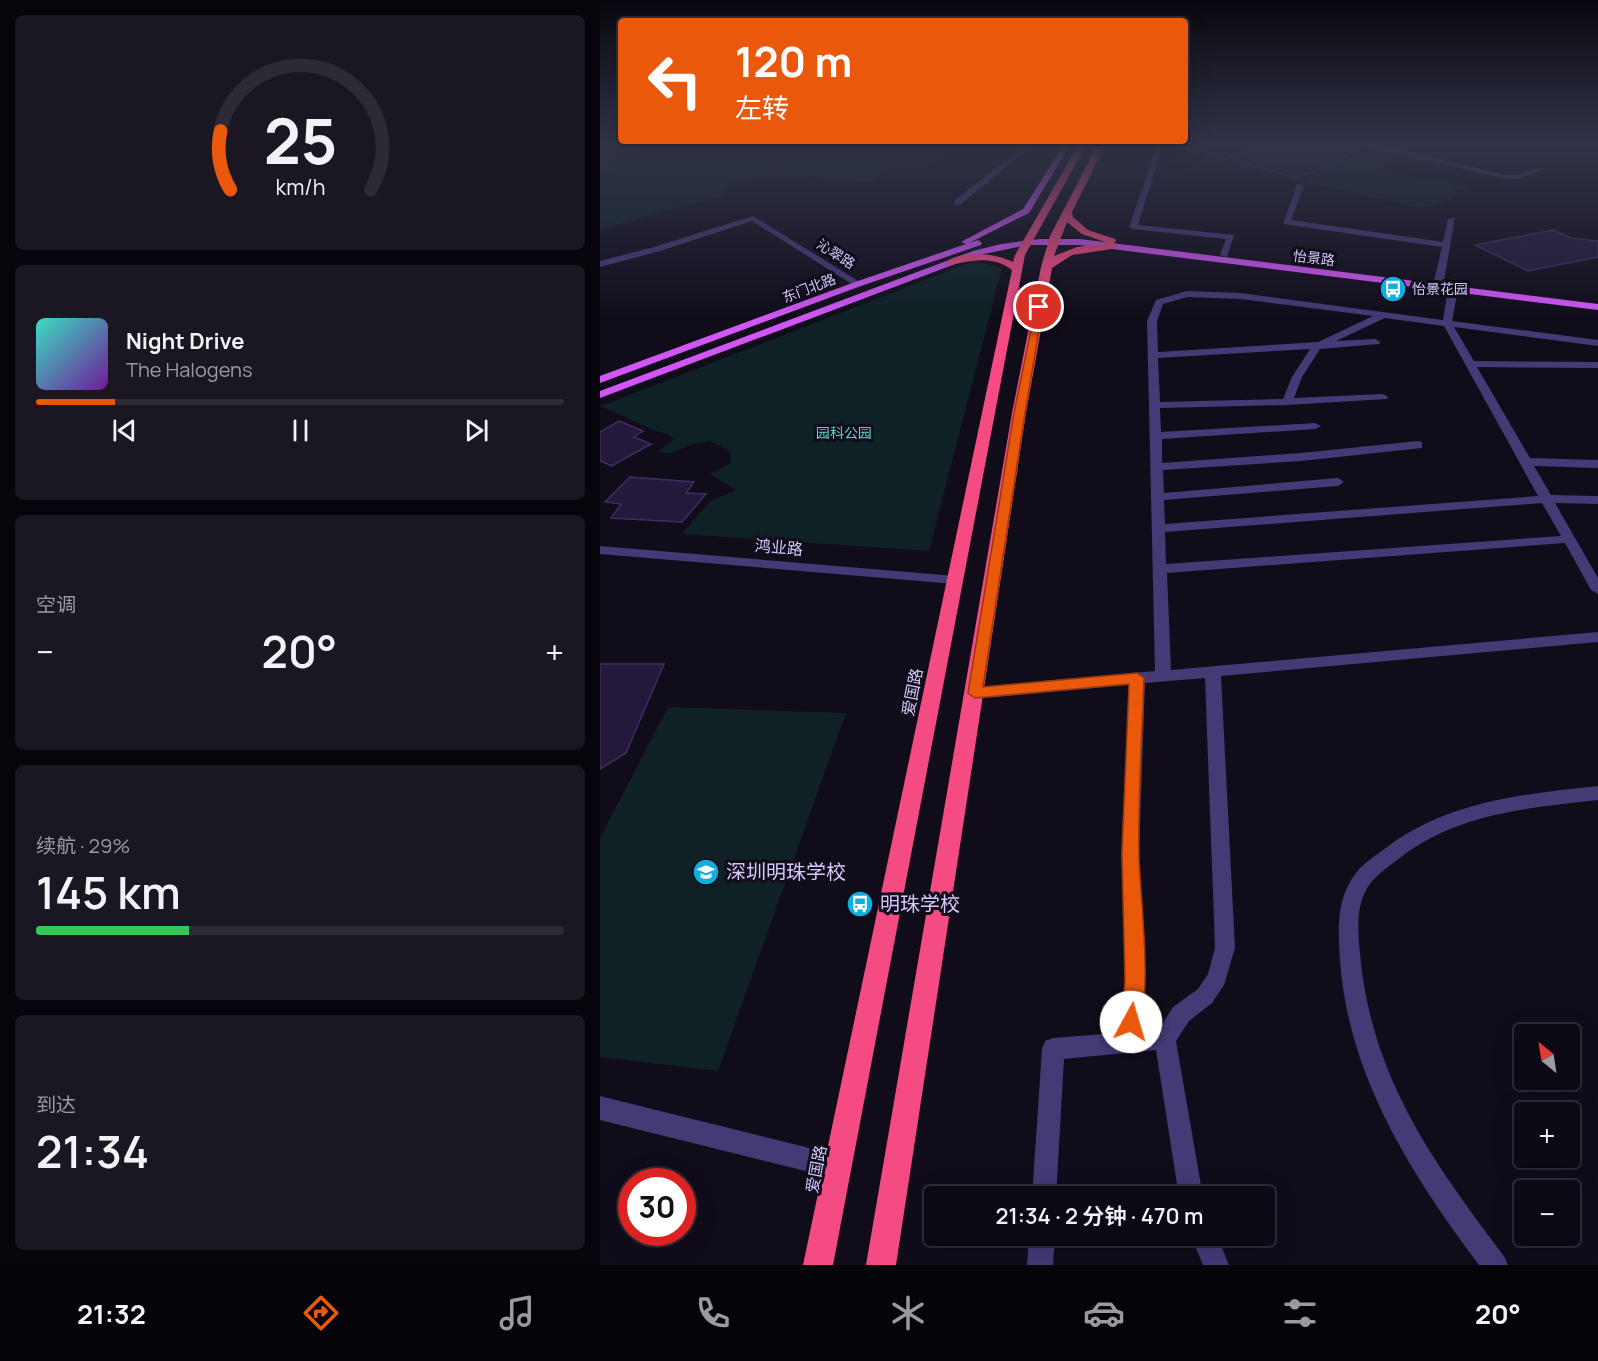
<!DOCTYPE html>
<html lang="zh">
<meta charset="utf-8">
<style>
body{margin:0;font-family:Manrope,"Noto Sans SC",sans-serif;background:#1a1722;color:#f1f3f6;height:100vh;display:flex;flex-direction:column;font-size:22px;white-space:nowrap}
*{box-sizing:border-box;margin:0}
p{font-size:20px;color:#9a9aa0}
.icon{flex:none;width:33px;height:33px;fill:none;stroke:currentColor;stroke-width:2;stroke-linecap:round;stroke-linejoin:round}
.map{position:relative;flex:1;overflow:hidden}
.drawer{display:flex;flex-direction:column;gap:15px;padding:15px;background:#07050b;width:600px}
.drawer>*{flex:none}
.top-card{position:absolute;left:18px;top:18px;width:570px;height:126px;border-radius:6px;box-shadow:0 6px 24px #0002,0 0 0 2px #2c2a34;background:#ea580c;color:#fff;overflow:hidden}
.needle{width:39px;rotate:330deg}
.fabs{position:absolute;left:914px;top:1024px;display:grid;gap:12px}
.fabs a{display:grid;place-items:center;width:66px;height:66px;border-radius:6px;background:#0c0914;box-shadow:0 6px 24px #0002,0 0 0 2px #2c2a34;font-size:30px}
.speed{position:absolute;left:18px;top:1168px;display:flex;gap:12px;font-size:30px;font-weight:700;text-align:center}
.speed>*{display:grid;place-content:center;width:78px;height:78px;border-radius:50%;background:#0c0914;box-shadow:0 6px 24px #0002,0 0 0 2px #2c2a34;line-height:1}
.speed .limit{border:9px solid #d22;background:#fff;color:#111}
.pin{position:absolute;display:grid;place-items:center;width:51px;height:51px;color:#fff;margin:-26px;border:3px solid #fff;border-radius:50%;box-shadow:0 2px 6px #0007}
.me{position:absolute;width:66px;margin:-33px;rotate:6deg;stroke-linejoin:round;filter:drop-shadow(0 0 4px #0008)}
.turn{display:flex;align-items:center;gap:21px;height:126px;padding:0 18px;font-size:27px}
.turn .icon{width:78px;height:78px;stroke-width:2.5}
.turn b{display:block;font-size:42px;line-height:51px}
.big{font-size:45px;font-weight:600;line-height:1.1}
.drawer .widget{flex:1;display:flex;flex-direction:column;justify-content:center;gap:9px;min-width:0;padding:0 21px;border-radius:9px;background:#1a1722}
.drawer .dial{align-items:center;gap:0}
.dial svg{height:156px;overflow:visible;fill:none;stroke:#2c2a34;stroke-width:7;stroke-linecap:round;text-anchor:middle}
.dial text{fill:#f1f3f6;stroke:none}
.song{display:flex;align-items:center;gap:18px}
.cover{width:72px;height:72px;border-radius:9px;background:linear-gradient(135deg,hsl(170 70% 55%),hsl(280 70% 35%))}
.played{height:6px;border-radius:3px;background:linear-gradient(90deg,#ea580c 15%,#2c2a34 15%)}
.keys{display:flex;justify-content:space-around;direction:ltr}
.heat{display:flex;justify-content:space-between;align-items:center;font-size:33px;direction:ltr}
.charge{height:9px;border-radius:4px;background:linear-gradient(90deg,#34c759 29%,#2c2a34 0)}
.trip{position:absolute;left:324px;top:1186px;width:351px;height:60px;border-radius:6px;background:#0c0914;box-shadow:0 6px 24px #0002,0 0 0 2px #2c2a34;font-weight:600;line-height:60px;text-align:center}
.tab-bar{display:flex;height:96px;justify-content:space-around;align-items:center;background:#050408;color:#9a9aa0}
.tab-bar .icon{width:42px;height:42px}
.tab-bar .current{color:#ea580c}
.tab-bar b{font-size:27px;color:#f1f3f6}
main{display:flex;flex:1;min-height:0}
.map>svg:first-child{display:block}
.green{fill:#0f2124}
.building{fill:#24193a;stroke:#402c64;stroke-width:1.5}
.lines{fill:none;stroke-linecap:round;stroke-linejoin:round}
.minor{fill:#453976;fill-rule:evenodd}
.major{fill:#d156f5;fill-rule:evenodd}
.highway{fill:#f44b83;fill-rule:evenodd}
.route{fill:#ea580c;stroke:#983908;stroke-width:1.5}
.labels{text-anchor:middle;stroke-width:6;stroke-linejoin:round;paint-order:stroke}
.far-street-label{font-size:14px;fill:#d6c8fc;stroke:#100c1a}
.far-poi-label{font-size:14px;fill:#d6c8fc;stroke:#100c1a;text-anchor:start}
.far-park-label{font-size:14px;fill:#5ad5c9;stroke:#100c1a}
.street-label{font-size:16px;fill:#d6c8fc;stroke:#100c1a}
.near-poi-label{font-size:20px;fill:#d6c8fc;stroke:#100c1a;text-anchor:start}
</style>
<main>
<section class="drawer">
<div class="widget dial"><svg viewBox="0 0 100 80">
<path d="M14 69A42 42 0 1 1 86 69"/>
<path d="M14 69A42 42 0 0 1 9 39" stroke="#ea580c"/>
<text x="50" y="56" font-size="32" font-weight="700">25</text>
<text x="50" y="72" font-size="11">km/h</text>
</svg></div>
<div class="widget">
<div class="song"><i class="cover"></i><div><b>Night Drive</b><p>The Halogens</p></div></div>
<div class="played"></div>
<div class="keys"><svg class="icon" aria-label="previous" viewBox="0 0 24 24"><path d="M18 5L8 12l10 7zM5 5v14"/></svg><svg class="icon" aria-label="pause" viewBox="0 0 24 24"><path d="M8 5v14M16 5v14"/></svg><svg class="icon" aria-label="next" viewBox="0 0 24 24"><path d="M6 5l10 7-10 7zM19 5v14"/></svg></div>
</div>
<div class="widget"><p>空调</p>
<div class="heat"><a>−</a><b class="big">20°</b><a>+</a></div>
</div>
<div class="widget"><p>续航 · 29%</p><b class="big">145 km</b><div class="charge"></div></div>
<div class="widget"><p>到达</p><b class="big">21:34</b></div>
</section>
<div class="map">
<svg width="998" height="1265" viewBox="0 0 998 1265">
<rect width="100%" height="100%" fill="#100c1a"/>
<path class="green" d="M0,142H377L322,167L289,170L271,182L169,175L133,182L119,197L0,229Z
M772,148L807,156L780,169L835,182L839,179L873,186L866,191L854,188L858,197L829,207H816L698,181L727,168L723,166L733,158L743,161Z
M374,261L402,268L329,551L82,534L110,501L137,490L110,474L132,462L129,451L110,441L90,445L71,453L58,452L74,439L68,434L53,430L1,406Z
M68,707L246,713L118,1071L0,1057V838Z"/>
<path class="building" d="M671,142H758L762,145L738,162L697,178L623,159Z
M953,230L971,238L998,241V257L928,271L875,245Z
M19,421L43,431L34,437L51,444L12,466L0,461V432Z
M30,477L94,482L86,493L106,494L82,522L11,518L21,504L5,502Z
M0,664H64L26,753L0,769Z"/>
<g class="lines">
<path class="minor" d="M429,142H436L360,205H354V201Z
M760,142H768L902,174L917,175L939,168L943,170L918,179L902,178L781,150Z
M557,147L562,148L538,225L634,235L627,257L620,255L626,239L533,229L529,227Z
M697,184L704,186L691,220L843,242L848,219L855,217L844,281L839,284L834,281L842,247L683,224Z
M153,216L263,284L255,286L152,221L60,251L0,267V261L54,247Z
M853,286L858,289L852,321L998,340V346L854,327L874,361L998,362V368L877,367L930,458L998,460V468L934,466L951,495L998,496V504L955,503L998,578V594L991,590L965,543L567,573L571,670L998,632V642L621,676L635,948L624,985L612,1003L589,1021L576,1041L603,1197H579L556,1050L464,1059L456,1197H432L442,1049L445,1041L453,1038L518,1033L525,981L521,854L529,685L375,699L369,697L367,693L369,689L375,687L555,671L547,321L556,300L587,291L641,293L843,320L848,289ZM587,297L641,299L773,316L718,342L558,352L557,321L563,304ZM785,318L844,326L938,496L565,524L564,500L738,486L744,482L738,478L564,493L563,470L701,461L822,448V442L818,441L701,453L562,463V439L715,429L721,426L715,423L561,432L560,408L687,405L787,399L788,397L783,394L694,398L702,377L720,349L779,344L780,342L775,339L736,341ZM710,349L692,377L683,399L560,402L558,358ZM942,503L961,536L566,564L565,532ZM605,678L615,948L608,974L598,989L573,1007L559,1029L540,1031L545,981L539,854L545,683Z
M0,546L355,576L362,580L355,584L0,554Z
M998,786V800C928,808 859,813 801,857C791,865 778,873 770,884C755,904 758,930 760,954C771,1076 832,1161 904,1256L908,1265H879C811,1174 748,1076 740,960C738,929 736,899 756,873C764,862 777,855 787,847C849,801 924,794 998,786Z
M0,1096L238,1155L247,1158L250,1167L247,1176L238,1179L0,1120Z
M429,1236H455L453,1265H427Z
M591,1236H617L629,1265H603Z"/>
<path class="major" d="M466,142H472L429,213L369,243L378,240L382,243L381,245L261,286L0,383V376L255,282L366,244L361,242L423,209Z
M440,239H480L998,304V310L480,245H427L379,255L0,398V391L373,251L401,244Z"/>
<path class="highway" d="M480,142H488L425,255L233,1265H203L412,270C394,256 371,260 351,265L346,262C363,250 395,253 413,262L415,255Z
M499,142H507L472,212L473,217L488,230L515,239L516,241L514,243L517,246L512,249L472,255L452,268L426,413L296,1265H266L412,413L441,267L450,236ZM467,222L482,234L508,243L477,247L454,256Z"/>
</g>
<linearGradient id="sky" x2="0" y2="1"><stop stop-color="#09070e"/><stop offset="0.45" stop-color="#313449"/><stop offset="1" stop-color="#313449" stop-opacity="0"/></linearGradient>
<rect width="998" height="319" fill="url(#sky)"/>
<path class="route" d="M436,305L443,307L425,413L383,687L537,673L544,678C542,737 538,797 539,856C540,898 553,993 538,1028L531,1031L524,1028L521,1022L525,981L522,854L529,684L375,698L368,693L414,413Z"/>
<defs>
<symbol id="bus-disc" viewBox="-11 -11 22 22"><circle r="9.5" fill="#0eade2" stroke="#100c1a"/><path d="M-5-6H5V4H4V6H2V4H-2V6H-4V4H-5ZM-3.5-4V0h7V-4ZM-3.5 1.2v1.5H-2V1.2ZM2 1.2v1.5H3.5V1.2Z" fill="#fff"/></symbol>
<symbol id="school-disc" viewBox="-11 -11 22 22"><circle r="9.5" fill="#0eade2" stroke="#100c1a"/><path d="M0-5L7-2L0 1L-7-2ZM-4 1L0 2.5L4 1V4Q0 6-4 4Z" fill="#fff"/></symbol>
</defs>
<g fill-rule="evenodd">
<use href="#bus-disc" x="778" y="274" width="30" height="30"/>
<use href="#school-disc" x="91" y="857" width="30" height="30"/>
<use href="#bus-disc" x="245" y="889" width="30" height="30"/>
</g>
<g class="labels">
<g class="far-street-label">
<text transform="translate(236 254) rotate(32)" y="5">沁翠路</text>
<text transform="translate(714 258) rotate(7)" y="5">怡景路</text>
<text transform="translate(209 288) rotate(-21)" y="5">东门北路</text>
</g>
<g class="far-poi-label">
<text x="812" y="294">怡景花园</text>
</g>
<g class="far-park-label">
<text x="244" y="438">园科公园</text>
</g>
<g class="street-label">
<text transform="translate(179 547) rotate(5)" y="6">鸿业路</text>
<text transform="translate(312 692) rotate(-79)" y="6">爱国路</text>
<text transform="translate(216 1169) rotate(-79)" y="6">爱国路</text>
</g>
<g class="near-poi-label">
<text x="126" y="879">深圳明珠学校</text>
<text x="280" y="911">明珠学校</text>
</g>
</g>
</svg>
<div class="fabs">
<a><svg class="needle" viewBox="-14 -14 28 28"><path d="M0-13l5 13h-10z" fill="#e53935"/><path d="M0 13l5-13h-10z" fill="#9a9aa0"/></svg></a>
<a>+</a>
<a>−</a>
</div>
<div class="speed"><div class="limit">30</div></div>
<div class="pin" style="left:439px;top:307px;background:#d93025"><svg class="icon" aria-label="arrive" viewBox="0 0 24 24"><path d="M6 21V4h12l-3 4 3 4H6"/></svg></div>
<svg class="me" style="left:531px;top:1022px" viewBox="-20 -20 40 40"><circle r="19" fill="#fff"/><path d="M0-13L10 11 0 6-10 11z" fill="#ea580c"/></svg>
<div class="trip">21:34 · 2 分钟 · 470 m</div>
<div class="top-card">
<div class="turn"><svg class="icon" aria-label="left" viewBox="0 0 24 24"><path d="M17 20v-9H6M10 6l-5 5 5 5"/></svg><div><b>120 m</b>左转</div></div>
</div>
</div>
</main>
<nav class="tab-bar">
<b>21:32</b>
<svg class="icon current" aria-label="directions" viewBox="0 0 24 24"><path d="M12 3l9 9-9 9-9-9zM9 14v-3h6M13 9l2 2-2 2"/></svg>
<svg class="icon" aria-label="music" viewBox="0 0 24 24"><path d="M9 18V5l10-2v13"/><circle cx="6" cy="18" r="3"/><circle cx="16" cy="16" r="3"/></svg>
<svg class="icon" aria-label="phone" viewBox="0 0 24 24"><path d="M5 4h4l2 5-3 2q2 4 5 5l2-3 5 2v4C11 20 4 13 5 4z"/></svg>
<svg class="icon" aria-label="climate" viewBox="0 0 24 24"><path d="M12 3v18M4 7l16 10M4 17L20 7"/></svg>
<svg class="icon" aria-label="car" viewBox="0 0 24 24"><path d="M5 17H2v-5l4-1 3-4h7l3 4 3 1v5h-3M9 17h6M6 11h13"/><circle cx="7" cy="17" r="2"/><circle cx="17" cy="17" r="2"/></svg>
<svg class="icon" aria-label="filters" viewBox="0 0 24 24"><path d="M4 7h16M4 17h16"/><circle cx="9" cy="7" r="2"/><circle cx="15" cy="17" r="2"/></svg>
<b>20°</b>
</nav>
